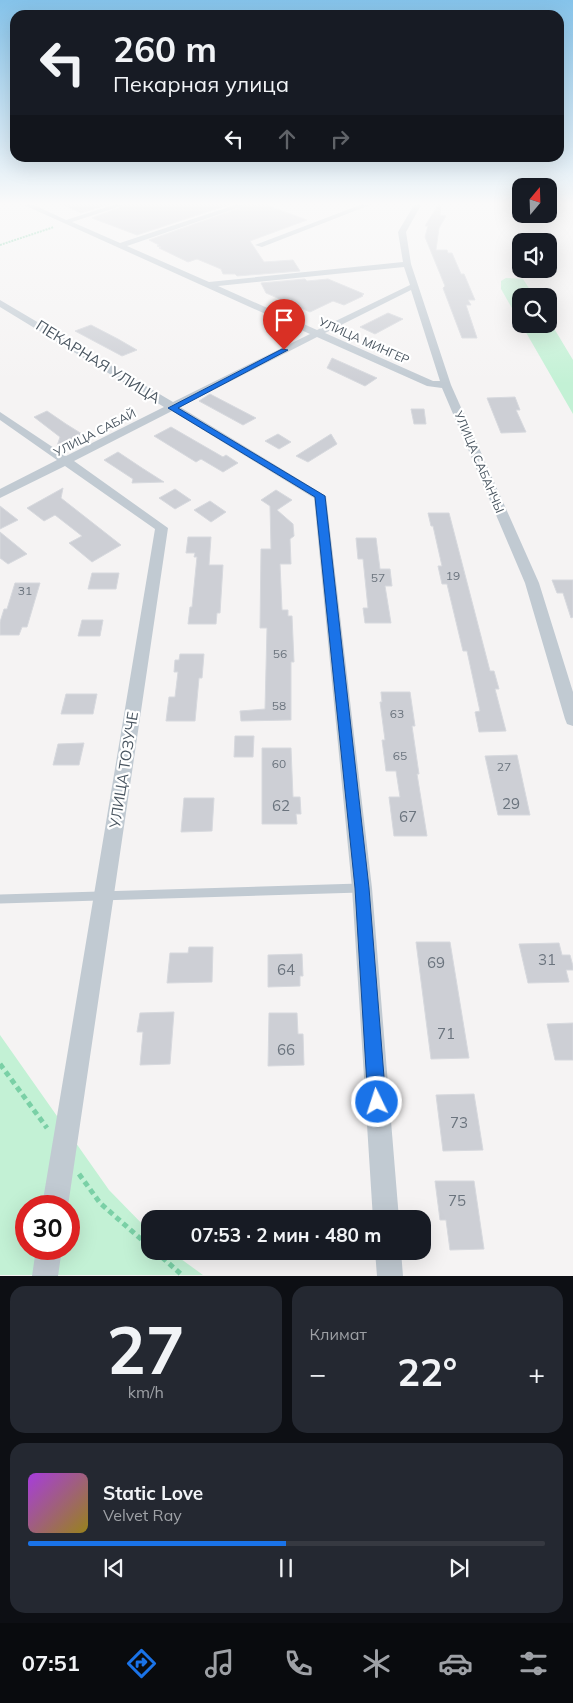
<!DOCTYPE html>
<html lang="ru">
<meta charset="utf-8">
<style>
body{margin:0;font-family:Mulish,sans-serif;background:#242831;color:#f1f3f6;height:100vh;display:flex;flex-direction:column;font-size:19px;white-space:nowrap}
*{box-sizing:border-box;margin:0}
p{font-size:16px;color:#9ea1a6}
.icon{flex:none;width:28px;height:28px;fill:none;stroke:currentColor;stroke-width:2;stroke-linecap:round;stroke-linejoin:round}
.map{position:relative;height:1276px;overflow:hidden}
.details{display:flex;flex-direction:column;gap:10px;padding:10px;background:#0d0f14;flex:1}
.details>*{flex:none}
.top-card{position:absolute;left:10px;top:10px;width:554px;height:152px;border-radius:15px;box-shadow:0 5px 20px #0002;background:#171b24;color:#f1f3f6;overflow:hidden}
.needle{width:32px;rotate:19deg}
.controls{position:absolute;left:512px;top:178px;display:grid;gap:10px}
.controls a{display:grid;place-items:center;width:45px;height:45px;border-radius:10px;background:#171b24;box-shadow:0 5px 20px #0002;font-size:25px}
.speed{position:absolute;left:15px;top:1195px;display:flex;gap:10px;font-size:25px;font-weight:700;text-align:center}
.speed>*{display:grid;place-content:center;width:65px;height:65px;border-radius:50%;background:#171b24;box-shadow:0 5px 20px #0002;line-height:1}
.speed .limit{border:8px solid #d22;background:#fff;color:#111}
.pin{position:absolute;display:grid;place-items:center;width:42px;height:42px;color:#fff;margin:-51px -21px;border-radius:50% 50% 50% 0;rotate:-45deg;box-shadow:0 0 5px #0007}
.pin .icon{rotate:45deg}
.me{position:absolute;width:55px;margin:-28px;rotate:356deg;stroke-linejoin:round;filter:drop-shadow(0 0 4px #0008)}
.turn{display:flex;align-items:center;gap:18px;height:105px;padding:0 20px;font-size:22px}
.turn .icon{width:65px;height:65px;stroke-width:2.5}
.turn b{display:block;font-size:35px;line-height:42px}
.lanes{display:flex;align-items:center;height:48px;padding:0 20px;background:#0003;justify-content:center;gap:25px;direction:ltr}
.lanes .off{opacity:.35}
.big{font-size:38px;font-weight:700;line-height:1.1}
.details .tile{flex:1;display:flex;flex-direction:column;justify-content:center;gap:8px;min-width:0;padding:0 18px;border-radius:15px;background:#242831}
.details .dial{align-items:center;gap:0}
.dial b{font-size:65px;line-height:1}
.song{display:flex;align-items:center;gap:15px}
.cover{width:60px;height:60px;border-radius:8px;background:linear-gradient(135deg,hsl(280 70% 55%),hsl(50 70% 35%))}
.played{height:5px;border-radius:2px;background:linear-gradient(90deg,#1a73e8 50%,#363941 50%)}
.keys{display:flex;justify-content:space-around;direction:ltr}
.heat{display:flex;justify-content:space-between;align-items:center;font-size:28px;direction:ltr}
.details .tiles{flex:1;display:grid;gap:10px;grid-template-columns:1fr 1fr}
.tile:last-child{grid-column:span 2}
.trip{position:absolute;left:141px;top:1210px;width:290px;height:50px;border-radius:15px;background:#171b24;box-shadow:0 5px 20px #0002;font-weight:700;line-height:50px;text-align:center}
.menu{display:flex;height:80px;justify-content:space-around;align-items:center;background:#090b0e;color:#9ea1a6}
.menu .icon{width:35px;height:35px}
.menu .current{color:#1a73e8}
.menu b{font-size:22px;color:#f1f3f6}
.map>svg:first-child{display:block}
.green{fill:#c3f1d5;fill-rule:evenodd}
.building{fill:#cdcfd5;stroke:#d7d9de}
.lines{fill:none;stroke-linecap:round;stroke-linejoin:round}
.path-far1{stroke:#7ad0a6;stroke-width:2;stroke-dasharray:2 1;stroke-linecap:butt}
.path{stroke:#7ad0a6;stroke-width:5;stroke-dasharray:5.5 4;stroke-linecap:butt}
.lane{stroke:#c1cad2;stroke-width:9}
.street{fill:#c1cad2;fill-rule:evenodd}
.route{fill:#1a73e8;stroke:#114b97}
.labels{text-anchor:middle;stroke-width:4.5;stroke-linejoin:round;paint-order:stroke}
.far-street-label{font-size:12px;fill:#4a5661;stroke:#fff}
.number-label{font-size:12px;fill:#6b747e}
.street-label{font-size:15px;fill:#4a5661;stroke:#fff}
.near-number-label{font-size:15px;fill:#6b747e}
</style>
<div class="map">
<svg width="573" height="1276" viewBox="0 0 573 1276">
<rect width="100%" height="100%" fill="#f5f3f3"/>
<path class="green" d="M506,278L523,279L534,296H521V324H549V320L573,360V414L501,289V281Z
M0,1035L109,1190L150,1232V1251H170L203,1275H0ZM26,1206H69V1249H26Z"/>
<path class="building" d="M64,205H106L81,213Z
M126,205H228L137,235L92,218Z
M248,205H265L307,220L250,241L264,262L293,260L300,271L237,276L235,274H223L221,269L197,259L188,262L159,248L161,247L157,246L159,245L149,240Z
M438,205H441L440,215L446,216L439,228L436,250H447L448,253H452L461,274H464L475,300H468L471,305H466L477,338H462L443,288L445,286L425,237L428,226H425Z
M305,279L307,281L328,279L364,294L362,295L363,296L344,305L333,301L310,312L266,293L261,283Z
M388,313L403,319L375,334L360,327Z
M91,325L118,339L137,350L122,356L75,331Z
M332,358L377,378L365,386L327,368Z
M210,394L256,418L243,425L199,401Z
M515,397L520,410H516L526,432L501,433L487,398Z
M411,409H424L426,424H414Z
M47,411L66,424L82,434L57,446L60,437L34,417Z
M171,427L223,457L226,455L238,463L223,472L201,459L196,462L154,436Z
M278,434L291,442L279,449L265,441Z
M331,434L337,444L308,462L296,456Z
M118,452L142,468L164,482L132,483L133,479L104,460Z
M63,488L61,498L121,545L92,562L69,543L82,536L55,515L44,521L27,508Z
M175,489L191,500L175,509L159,498Z
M276,490L292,500L277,510L293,524L294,536L290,539L291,564H280L282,610H288V616H292L294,662H291V720L241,721L240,711L265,709L267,628H260L261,549H271L270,506L261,500Z
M210,501L226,512L211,522L194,510Z
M0,506L18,520L0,529Z
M428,513H449L490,671H494L499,689H495L506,731L479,732L475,712L480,711L467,651H463L447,584H442L438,566H442L433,526H431Z
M0,532L27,554L8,564L0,558Z
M188,537H211L209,565H223L220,613H217L216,624H188L190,607H192L197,557H194L195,553H186Z
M356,538H376L380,569H390L392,586H385L391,623H365L363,608H368L363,559H358Z
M92,573H119L116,589H88Z
M552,580H573V617L571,618L563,593H557Z
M15,583H40L27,627H22L19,635H0V622L4,609H7Z
M82,620H103L100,636H78Z
M180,654H204L202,678H199L195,721H166L169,697H175L178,672H174L175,660H179Z
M381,692H410L415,726H412L419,774H417L427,836H394L389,797H400L396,771H386L382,740H385L380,702H382Z
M66,694H97L93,714H61Z
M235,736H254L253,757H234Z
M84,743L79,765H53L58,744Z
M262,748H291L293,797H300L301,814H296L297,824H262Z
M517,755L530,815H498L485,756Z
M184,798H214L212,831L181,832Z
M416,942H450L469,1058L431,1059Z
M559,943L562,955H570L573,966V970H566L569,982L528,983L519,944Z
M189,947H213L212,982L167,983L170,953H188Z
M302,954L303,976H300V986L268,987V955Z
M174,1012L170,1064L140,1065L143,1032H137L140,1013Z
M269,1013H297L298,1034H303L304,1065L268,1066Z
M573,1023V1060H555L547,1024Z
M474,1094L483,1150L443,1151L436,1095Z
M435,1181H474L484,1249L450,1250L446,1220H440Z"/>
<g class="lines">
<path class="path-far1" d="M0,245L54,227"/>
<path class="path" d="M0,1064L47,1128
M79,1174L100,1203L150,1247
M155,1251L183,1276"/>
<path class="lane" d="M0,899L360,888"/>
<path class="street" d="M24,205H34L66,220L113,205H124L72,222L120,243L235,205H246L127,246L209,282L403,262L398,232L414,205H421L406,232L411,264L451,385L539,583L573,692V726L567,724L565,719L525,583L442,388L427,386L317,337L180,407L326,496L372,888L399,1219H373L352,888L314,498L172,411L74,461L168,528L68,1206H42L155,529L65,466L0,498V489L57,460L0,420V412L66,456L164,407L0,307V300L173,402L310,334ZM404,267L410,285L317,330L218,286ZM411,290L440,381H433L325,333Z
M360,205H370L262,247L255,245Z
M36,1249H62L58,1276H32Z
M375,1251H401L403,1276H377Z"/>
</g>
<linearGradient id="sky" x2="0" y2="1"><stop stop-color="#85c3ea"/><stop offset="0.53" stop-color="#fafafa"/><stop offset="1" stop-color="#fafafa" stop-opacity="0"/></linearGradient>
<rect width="573" height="384" fill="url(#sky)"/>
<path class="route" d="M282,349L288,350L178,408L325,496L369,888L386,1102L384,1108L377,1111L371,1108L368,1102L355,888L315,497L168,408Z"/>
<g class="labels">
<g class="far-street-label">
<text transform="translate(364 341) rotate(24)" y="4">УЛИЦА МИНГЕР</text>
<text transform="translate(95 433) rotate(-27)" y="4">УЛИЦА САБАЙ</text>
<text transform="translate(479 462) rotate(67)" y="4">УЛИЦА САБАНЧЫ</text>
</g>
<g class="number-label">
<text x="453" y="580">19</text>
<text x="378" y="582">57</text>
<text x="25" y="595">31</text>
<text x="280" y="658">56</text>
<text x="279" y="710">58</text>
<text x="397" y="718">63</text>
<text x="400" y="760">65</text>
<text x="279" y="768">60</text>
<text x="504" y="771">27</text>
</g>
<g class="street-label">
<text transform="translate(98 362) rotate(32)" y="5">ПЕКАРНАЯ УЛИЦА</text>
<text transform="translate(124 770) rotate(-81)" y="5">УЛИЦА ТОЗУЧЕ</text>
</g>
<g class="near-number-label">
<text x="511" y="809">29</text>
<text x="281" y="811">62</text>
<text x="408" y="822">67</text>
<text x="547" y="965">31</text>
<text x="436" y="968">69</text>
<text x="286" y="975">64</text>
<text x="446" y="1039">71</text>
<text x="286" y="1055">66</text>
<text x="459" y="1128">73</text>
<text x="457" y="1206">75</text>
</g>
</g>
</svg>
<div class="controls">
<a><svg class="needle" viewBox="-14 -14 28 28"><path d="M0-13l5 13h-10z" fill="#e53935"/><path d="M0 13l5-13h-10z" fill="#9ea1a6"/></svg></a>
<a><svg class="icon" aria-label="sound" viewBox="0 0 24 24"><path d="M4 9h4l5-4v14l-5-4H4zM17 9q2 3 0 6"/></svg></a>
<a><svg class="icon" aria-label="search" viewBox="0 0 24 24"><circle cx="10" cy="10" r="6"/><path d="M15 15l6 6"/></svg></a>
</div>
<div class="speed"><div class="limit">30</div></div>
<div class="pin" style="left:284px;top:350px;background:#d93025"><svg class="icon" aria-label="arrive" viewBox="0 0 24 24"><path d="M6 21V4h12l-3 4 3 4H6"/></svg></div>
<svg class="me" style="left:377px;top:1102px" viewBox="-20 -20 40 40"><circle r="17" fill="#1a73e8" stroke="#fff" stroke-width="3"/><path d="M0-11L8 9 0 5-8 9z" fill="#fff"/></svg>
<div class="trip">07:53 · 2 мин · 480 m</div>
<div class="top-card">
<div class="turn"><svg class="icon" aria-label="left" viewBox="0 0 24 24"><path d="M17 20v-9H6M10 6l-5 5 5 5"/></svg><div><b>260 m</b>Пекарная улица</div></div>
<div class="lanes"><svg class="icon" aria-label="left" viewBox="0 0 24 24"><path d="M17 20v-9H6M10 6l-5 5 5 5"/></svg><svg class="icon off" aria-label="ahead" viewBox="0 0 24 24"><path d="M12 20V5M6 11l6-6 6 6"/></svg><svg class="icon off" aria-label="right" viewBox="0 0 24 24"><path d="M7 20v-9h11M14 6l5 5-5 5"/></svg></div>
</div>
</div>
<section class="details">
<div class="tiles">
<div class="tile dial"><b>27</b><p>km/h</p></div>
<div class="tile"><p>Климат</p>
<div class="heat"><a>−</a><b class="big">22°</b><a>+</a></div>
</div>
<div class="tile">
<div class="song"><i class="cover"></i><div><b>Static Love</b><p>Velvet Ray</p></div></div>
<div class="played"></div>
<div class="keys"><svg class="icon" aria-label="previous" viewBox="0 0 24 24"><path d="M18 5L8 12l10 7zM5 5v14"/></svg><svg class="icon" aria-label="pause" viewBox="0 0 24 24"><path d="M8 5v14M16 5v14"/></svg><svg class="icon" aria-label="next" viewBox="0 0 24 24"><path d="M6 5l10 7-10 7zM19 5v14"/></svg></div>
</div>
</div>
</section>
<nav class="menu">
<b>07:51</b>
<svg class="icon current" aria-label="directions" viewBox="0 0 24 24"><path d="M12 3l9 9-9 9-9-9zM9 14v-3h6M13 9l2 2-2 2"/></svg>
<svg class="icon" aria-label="music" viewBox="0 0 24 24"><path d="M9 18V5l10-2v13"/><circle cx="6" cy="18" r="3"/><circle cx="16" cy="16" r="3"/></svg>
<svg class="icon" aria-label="phone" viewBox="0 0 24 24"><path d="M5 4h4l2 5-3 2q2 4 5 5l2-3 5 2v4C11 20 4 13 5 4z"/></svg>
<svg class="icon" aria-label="climate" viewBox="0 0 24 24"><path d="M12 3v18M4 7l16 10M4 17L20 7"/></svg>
<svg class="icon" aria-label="car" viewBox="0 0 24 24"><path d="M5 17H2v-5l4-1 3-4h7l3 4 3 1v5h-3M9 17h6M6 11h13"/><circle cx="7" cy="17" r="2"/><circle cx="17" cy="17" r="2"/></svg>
<svg class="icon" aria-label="filters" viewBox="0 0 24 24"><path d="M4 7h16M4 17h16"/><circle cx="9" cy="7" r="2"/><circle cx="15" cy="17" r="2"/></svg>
</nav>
